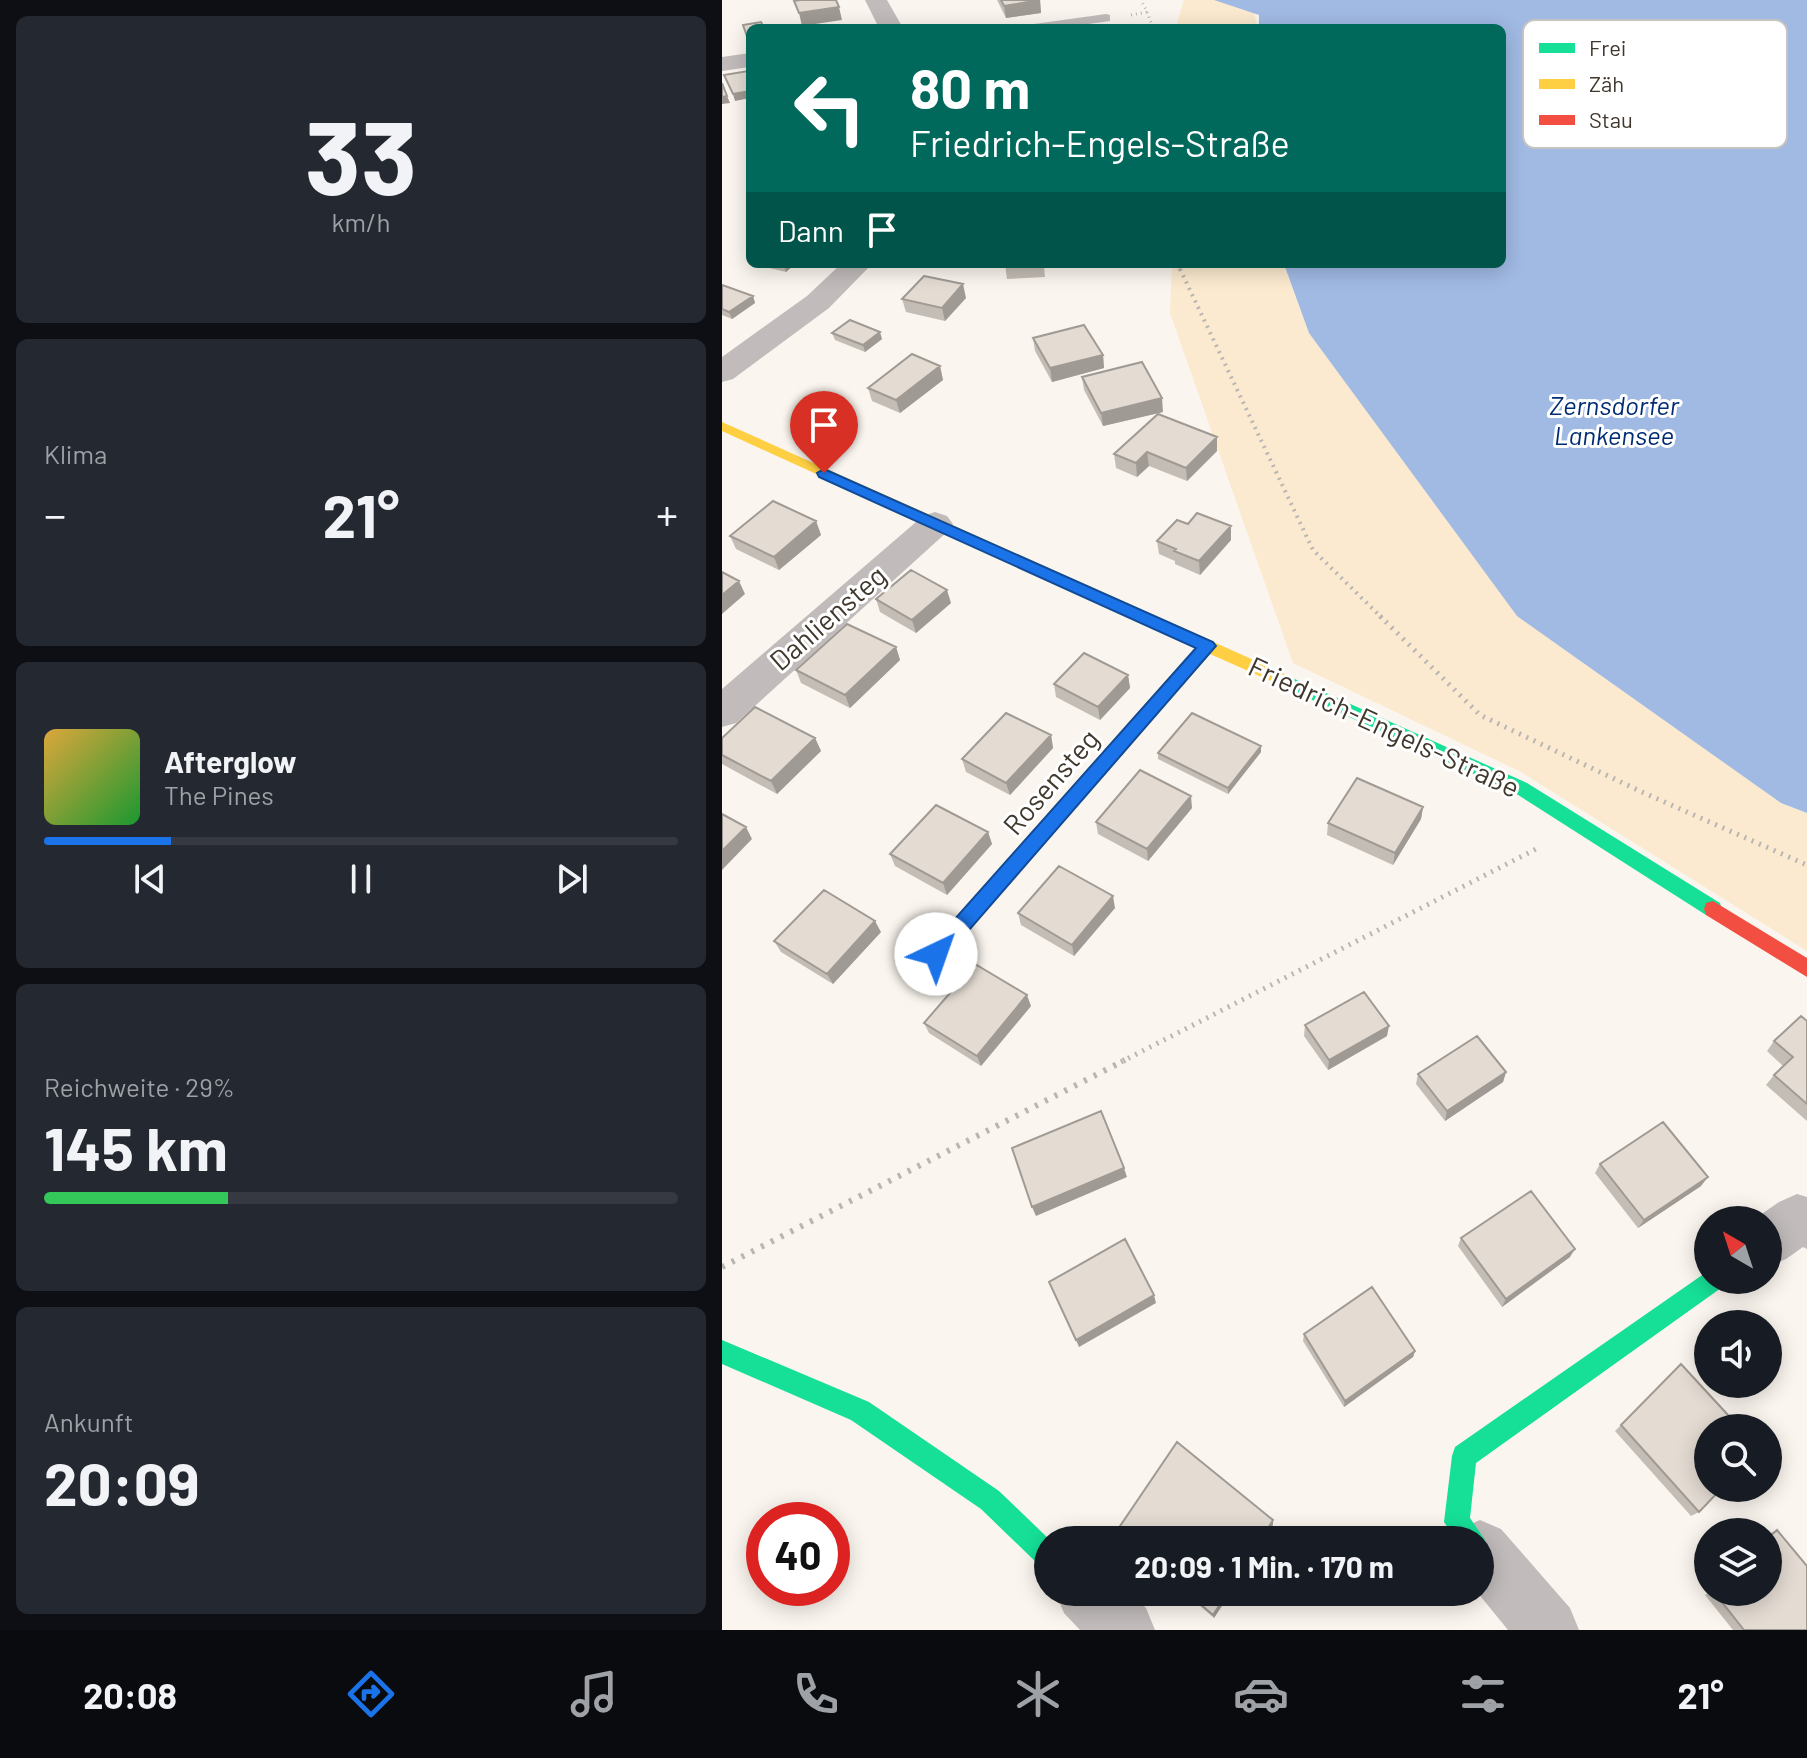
<!DOCTYPE html>
<html lang="de">
<meta charset="utf-8">
<style>
body{margin:0;font-family:Barlow,sans-serif;background:#242831;color:#f1f3f6;height:100vh;display:flex;flex-direction:column;font-size:30px;white-space:nowrap}
*{box-sizing:border-box;margin:0}
p{font-size:26px;color:#9ea1a6}
.icon{flex:none;width:44px;height:44px;fill:none;stroke:currentColor;stroke-width:2;stroke-linecap:round;stroke-linejoin:round}
.map{position:relative;flex:1;overflow:hidden}
.details{display:flex;flex-direction:column;gap:16px;padding:16px;background:#0d0f14;width:722px}
.details>*{flex:none}
.guide{position:absolute;left:24px;top:24px;width:760px;height:244px;border-radius:12px;box-shadow:0 4px 20px #0003;background:#00695c;color:#fff;overflow:hidden}
.needle{width:52px;rotate:321deg}
.fabs{position:absolute;left:972px;top:1206px;display:grid;gap:16px}
.fabs a{display:grid;place-items:center;width:88px;height:88px;border-radius:50%;background:#171b24;box-shadow:0 4px 20px #0003;font-size:40px}
.speed{position:absolute;left:24px;top:1502px;display:flex;gap:16px;font-size:40px;font-weight:700;text-align:center}
.speed>*{display:grid;place-content:center;width:104px;height:104px;border-radius:50%;background:#171b24;box-shadow:0 4px 20px #0003;line-height:1}
.speed .limit{border:12px solid #d22;background:#fff;color:#111}
.pin{position:absolute;display:grid;place-items:center;width:68px;height:68px;color:#fff;margin:-82px -34px;border-radius:50% 50% 50% 0;rotate:-45deg;box-shadow:0 0 8px #0007}
.pin .icon{rotate:45deg}
.me{position:absolute;width:88px;margin:-44px;rotate:42deg;stroke-linejoin:round;filter:drop-shadow(0 0 6px #0008)}
.turn{display:flex;align-items:center;gap:28px;height:168px;padding:0 32px;font-size:36px}
.turn .icon{width:104px;height:104px;stroke-width:2.5}
.turn b{display:block;font-size:56px;line-height:68px}
.then{display:flex;align-items:center;height:76px;padding:0 32px;background:#0003;gap:16px;font-size:30px}
.big{font-size:60px;font-weight:700;line-height:1.1}
.details .card{flex:1;display:flex;flex-direction:column;justify-content:center;gap:12px;min-width:0;padding:0 28px;border-radius:12px;background:#242831}
.details .dial{align-items:center;gap:0}
.dial b{font-size:104px;line-height:1}
.song{display:flex;align-items:center;gap:24px}
.cover{width:96px;height:96px;border-radius:12px;background:linear-gradient(135deg,hsl(40 70% 55%),hsl(130 70% 35%))}
.played{height:8px;border-radius:4px;background:linear-gradient(90deg,#1a73e8 20%,#363941 20%)}
.keys{display:flex;justify-content:space-around;direction:ltr}
.heat{display:flex;justify-content:space-between;align-items:center;font-size:44px;direction:ltr}
.charge{height:12px;border-radius:6px;background:linear-gradient(90deg,#34c759 29%,#363941 0)}
.trip{position:absolute;left:312px;top:1526px;width:460px;height:80px;border-radius:40px;background:#171b24;box-shadow:0 4px 20px #0003;font-weight:700;line-height:80px;text-align:center}
.dock{display:flex;height:128px;justify-content:space-around;align-items:center;background:#090b0e;color:#9ea1a6}
.dock .icon{width:56px;height:56px}
.dock .selected{color:#1a73e8}
.dock b{font-size:36px;color:#f1f3f6}
main{display:flex;flex:1;min-height:0}
.map>svg:first-child{display:block}
.green{fill:#fbeacf}
.water{fill:#a1bae4}
.lines{fill:none;stroke-linecap:round;stroke-linejoin:round}
.path-far3{stroke:#b9b5b3;stroke-width:3;stroke-dasharray:1 4;stroke-linecap:butt}
.path-far2{stroke:#b9b5b3;stroke-width:4;stroke-dasharray:2 5;stroke-linecap:butt}
.path-far1{stroke:#b9b5b3;stroke-width:5;stroke-dasharray:2 6;stroke-linecap:butt}
.path{stroke:#b9b5b3;stroke-width:6;stroke-dasharray:3 8;stroke-linecap:butt}
.lane{fill:#c1bbbb;fill-rule:evenodd}
.street{fill:#c1bbbb;fill-rule:evenodd}
.fast{fill:#16e098;fill-rule:evenodd}
.slow{fill:#ffcf43;fill-rule:evenodd}
.jam{fill:#f24e42;fill-rule:evenodd}
.wall{fill:#c4bdb5}
.shaded-wall{fill:#a09a94}
.building{fill:#e4dcd3;stroke:#a09a94;stroke-width:2}
.route{fill:#1a73e8;stroke:#114b97;stroke-width:2}
.labels{text-anchor:middle;stroke-width:6;stroke-linejoin:round;paint-order:stroke}
.far-water-label{font-size:26px;font-style:italic;fill:#012c74;stroke:#fff}
.street-label{font-size:28px;fill:#40382c;stroke:#fff}
.key{fill:#fff;stroke:#c6c3c0;stroke-width:2}
.key-label{font-size:22px;fill:#40382c}
</style>
<main>
<section class="details">
<div class="card dial"><b>33</b><p>km/h</p></div>
<div class="card"><p>Klima</p>
<div class="heat"><a>−</a><b class="big">21°</b><a>+</a></div>
</div>
<div class="card">
<div class="song"><i class="cover"></i><div><b>Afterglow</b><p>The Pines</p></div></div>
<div class="played"></div>
<div class="keys"><svg class="icon" aria-label="previous" viewBox="0 0 24 24"><path d="M18 5L8 12l10 7zM5 5v14"/></svg><svg class="icon" aria-label="pause" viewBox="0 0 24 24"><path d="M8 5v14M16 5v14"/></svg><svg class="icon" aria-label="next" viewBox="0 0 24 24"><path d="M6 5l10 7-10 7zM19 5v14"/></svg></div>
</div>
<div class="card"><p>Reichweite · 29%</p><b class="big">145 km</b><div class="charge"></div></div>
<div class="card"><p>Ankunft</p><b class="big">20:09</b></div>
</section>
<div class="map">
<svg width="1085" height="1630" viewBox="0 0 1085 1630">
<rect width="100%" height="100%" fill="#faf5ee"/>
<path class="green" d="M462,0H496L532,11L535,28H458L455,24Z
M450,264H562L587,333L1059,803L1085,813V951L799,772L571,663L448,313Z"/>
<path class="water" d="M492,0H1085V813L1059,803L795,616L587,333L562,264H780V28H537V15Z"/>
<g class="lines">
<path class="path-far3" d="M425,12L431,28
M409,15L425,12L419,0
M455,264L458,271"/>
<path class="path-far2" d="M458,269L591,550L660,618"/>
<path class="path-far1" d="M658,616L758,715L922,793L1085,865
M399,1062L818,847"/>
<path class="path" d="M0,1267L403,1060"/>
<path class="lane" d="M384,14L388,15V21L338,28H306L312,24Z"/>
<path class="street" d="M143,0H165L181,28H157Z
M28,53V67L0,71V57Z
M119,264H150L107,308L11,379L0,382V357L85,296Z
M213,512L225,516L231,524L225,532L14,723L0,727V689L201,516Z
M1075,1194L1085,1197V1249L1081,1247L1064,1259L1046,1267V1220H1031L1057,1202Z
M758,1520L779,1529L848,1608L857,1630H786L755,1592H758V1540H732L737,1529Z
M333,1592H407L424,1608L433,1630H358L342,1613Z"/>
<path class="fast" d="M557,672L805,783L998,903L1000,909L998,915L991,917L984,915L793,793L551,682L549,678L551,674Z
M986,1271V1280H1002L999,1288L754,1463L748,1518L763,1540L758,1549V1540H734L722,1522L730,1456L733,1447Z
M0,1340L147,1402L277,1491L328,1540L326,1569L317,1565L259,1509L129,1420L0,1364Z"/>
<path class="slow" d="M0,422L563,674L565,678L563,682H551L488,654L221,960L214,962L207,960L204,954L207,948L474,647L0,431Z"/>
<path class="jam" d="M991,901L1085,958V977L984,915L982,909L984,903Z"/>
</g>
<path class="wall" d="M275,0H318L319,13L284,18Z
M30,264H73L64,272Z
M283,264H352L322,266L323,277L285,279Z
M0,285L31,296L33,303L10,319L0,315Z
M244,298L223,321L184,312L180,299Z
M110,333L160,339L143,352L113,340Z
M311,338L381,355L382,368L330,382L313,351Z
M218,366L221,380L178,413L150,401L146,388Z
M360,377L441,412L381,426L362,390Z
M495,437V451L465,481L427,466L415,477L394,468L392,454Z
M94,521L99,535L57,570L14,549L8,536Z
M509,540L478,575L453,564V561L437,554L435,541Z
M154,599L229,603L194,633L158,612Z
M174,647L178,660L128,708L79,683L74,670Z
M406,675L408,688L378,720L334,697L332,684Z
M329,735L331,748L288,795L244,772L240,759Z
M0,738H93L99,751L55,794L0,764Z
M539,746V752L506,794L436,759V753Z
M701,807L699,819L671,865L605,835L606,823Z
M470,808L426,861L376,834L374,822Z
M266,832L270,844L225,895L173,866L168,854Z
M393,908L352,956L299,925L296,913Z
M159,932L111,984L59,952L52,941Z
M309,1006L259,1066L207,1033L202,1023Z
M1085,1021V1121L1044,1085L1052,1075L1061,1066L1045,1051L1052,1041Z
M583,1025L665,1036L606,1070L582,1036Z
M784,1072L781,1082L723,1121L694,1084L696,1074Z
M878,1164L979,1186L916,1228L873,1173Z
M739,1238L848,1257L780,1307L736,1246Z
M582,1334L693,1351L691,1357L622,1407L581,1341Z
M959,1364L977,1512L969,1516L893,1431Z
M1055,1530L1085,1630H1011L983,1595L987,1592H1046V1534Z
M462,1592H509L492,1618Z"/>
<path class="shaded-wall" d="M318,0L319,13L284,18L282,6Z
M117,7L120,20L80,26L77,13Z
M28,91V98L13,101L11,94Z
M5,96L8,103L0,104V97Z
M63,264H73L64,272L62,265Z
M241,284L244,298L223,321L220,308Z
M31,296L33,303L10,319L7,312Z
M158,332L160,339L143,352L141,345Z
M381,355L382,368L330,382L328,368Z
M218,366L221,380L178,413L174,400Z
M440,398L441,412L381,426L379,413Z
M495,437V451L465,481L464,468Z
M425,452L427,466L415,477L414,463Z
M94,521L99,535L57,570L52,557Z
M509,526V540L478,575L477,561Z
M17,581L23,594L0,614V595Z
M225,590L229,603L194,633L190,620Z
M174,647L178,660L128,708L123,695Z
M406,675L408,688L378,720L376,707Z
M329,735L331,748L288,795L284,783Z
M93,738L99,751L55,794L49,781Z
M539,746V752L506,794V788Z
M469,796L470,808L426,861L425,849Z
M701,807L699,819L671,865L673,853Z
M24,827L30,839L0,870V851Z
M266,832L270,844L225,895L221,883Z
M391,896L393,908L352,956L350,945Z
M153,921L159,932L111,984L105,974Z
M305,995L309,1006L259,1066L255,1056Z
M667,1026L665,1036L606,1070L607,1060Z
M784,1072L781,1082L723,1121L725,1111Z
M402,1168L405,1177L314,1216L310,1207Z
M986,1177L979,1186L916,1228L922,1220Z
M853,1249L848,1257L780,1307L784,1299Z
M432,1295L434,1303L357,1347L354,1340Z
M693,1351L691,1357L622,1407L623,1401Z
M551,1520V1525L541,1540H539Z
M506,1592H509L492,1618L491,1615Z"/>
<path class="building" d="M78,0H114L117,7L77,13L72,1Z
M279,0H318L282,6Z
M39,22L42,28H28V38L26,39L21,25Z
M286,25L287,28H267Z
M26,71L28,75V91L11,94L2,75Z
M0,83L5,96L0,97Z
M283,264H313L283,266Z
M202,276L241,284L220,308L180,299Z
M0,285L31,296L7,312L0,309Z
M128,320L158,332L141,345L110,333Z
M362,325L381,355L328,368L311,338Z
M190,354L218,366L174,400L146,388Z
M420,362L440,398L379,413L360,377Z
M436,414L495,437L464,468L425,452L414,463L392,454Z
M51,501L94,521L52,557L8,536Z
M475,513L509,526L477,561L452,551L454,549L435,541L455,520L466,524Z
M189,570L225,590L190,620L154,599Z
M0,572L17,581L0,595Z
M125,624L174,647L123,695L74,670Z
M362,653L406,675L376,707L332,684Z
M33,707L93,738L49,781L0,755V738Z
M284,713L329,735L284,783L240,759Z
M470,713L539,746L506,788L436,753Z
M418,770L469,796L425,849L374,822Z
M635,778L701,807L673,853L606,823Z
M214,805L266,832L221,883L168,854Z
M0,814L24,827L0,851Z
M337,866L391,896L350,945L296,913Z
M102,890L153,921L105,974L52,941Z
M253,964L305,995L255,1056L202,1023Z
M642,992L667,1026L607,1060L583,1025Z
M1079,1016L1085,1021V1104L1052,1075L1071,1057L1052,1041Z
M755,1036L784,1072L725,1111L696,1074Z
M379,1111L402,1168L310,1207L290,1148Z
M941,1122L986,1177L922,1220L878,1164Z
M809,1191L853,1249L784,1299L739,1238Z
M403,1239L432,1295L354,1340L327,1282Z
M650,1287L693,1351L623,1401L582,1334Z
M959,1364L1018,1428H986V1488H1000L977,1512L899,1425Z
M455,1442L551,1520L539,1540H403L394,1532Z
M1055,1530L1085,1566V1630H1022L992,1592H1046V1538Z
M464,1592H506L491,1615Z"/>
<path class="route" d="M102,469L491,642L494,646L221,960L214,963L207,960L204,954L207,948L474,648L97,477L95,473Z"/>
<g class="labels">
<g class="far-water-label">
<text x="892" y="415">Zernsdorfer<tspan x="892" dy="30">Lankensee</tspan></text>
</g>
<g class="street-label">
<text transform="translate(106 618) rotate(-41)" y="10">Dahliensteg</text>
<text transform="translate(662 727) rotate(25)" y="10">Friedrich-Engels-Straße</text>
<text transform="translate(329 782) rotate(-49)" y="10">Rosensteg</text>
</g>
</g>
<rect x="801" y="20" width="264" height="128" rx="12" class="key"/>
<rect x="817" y="43" width="36" height="10" fill="#16e098"/>
<rect x="817" y="79" width="36" height="10" fill="#ffcf43"/>
<rect x="817" y="115" width="36" height="10" fill="#f24e42"/>
<g class="key-label">
<text x="867" y="56">Frei</text>
<text x="867" y="92">Zäh</text>
<text x="867" y="128">Stau</text>
</g>
</svg>
<div class="fabs">
<a><svg class="needle" viewBox="-14 -14 28 28"><path d="M0-13l5 13h-10z" fill="#e53935"/><path d="M0 13l5-13h-10z" fill="#9ea1a6"/></svg></a>
<a><svg class="icon" aria-label="sound" viewBox="0 0 24 24"><path d="M4 9h4l5-4v14l-5-4H4zM17 9q2 3 0 6"/></svg></a>
<a><svg class="icon" aria-label="search" viewBox="0 0 24 24"><circle cx="10" cy="10" r="6"/><path d="M15 15l6 6"/></svg></a>
<a><svg class="icon" aria-label="layers" viewBox="0 0 24 24"><path d="M12 4l9 5-9 5-9-5zM3 14l9 5 9-5"/></svg></a>
</div>
<div class="speed"><div class="limit">40</div></div>
<div class="pin" style="left:102px;top:473px;background:#d93025"><svg class="icon" aria-label="arrive" viewBox="0 0 24 24"><path d="M6 21V4h12l-3 4 3 4H6"/></svg></div>
<svg class="me" style="left:214px;top:954px" viewBox="-20 -20 40 40"><circle r="19" fill="#fff"/><path d="M0-13L10 11 0 6-10 11z" fill="#1a73e8"/></svg>
<div class="trip">20:09 · 1 Min. · 170 m</div>
<div class="guide">
<div class="turn"><svg class="icon" aria-label="left" viewBox="0 0 24 24"><path d="M17 20v-9H6M10 6l-5 5 5 5"/></svg><div><b>80 m</b>Friedrich-Engels-Straße</div></div>
<div class="then">Dann<svg class="icon" aria-label="arrive" viewBox="0 0 24 24"><path d="M6 21V4h12l-3 4 3 4H6"/></svg></div>
</div>
</div>
</main>
<nav class="dock">
<b>20:08</b>
<svg class="icon selected" aria-label="directions" viewBox="0 0 24 24"><path d="M12 3l9 9-9 9-9-9zM9 14v-3h6M13 9l2 2-2 2"/></svg>
<svg class="icon" aria-label="music" viewBox="0 0 24 24"><path d="M9 18V5l10-2v13"/><circle cx="6" cy="18" r="3"/><circle cx="16" cy="16" r="3"/></svg>
<svg class="icon" aria-label="phone" viewBox="0 0 24 24"><path d="M5 4h4l2 5-3 2q2 4 5 5l2-3 5 2v4C11 20 4 13 5 4z"/></svg>
<svg class="icon" aria-label="climate" viewBox="0 0 24 24"><path d="M12 3v18M4 7l16 10M4 17L20 7"/></svg>
<svg class="icon" aria-label="car" viewBox="0 0 24 24"><path d="M5 17H2v-5l4-1 3-4h7l3 4 3 1v5h-3M9 17h6M6 11h13"/><circle cx="7" cy="17" r="2"/><circle cx="17" cy="17" r="2"/></svg>
<svg class="icon" aria-label="filters" viewBox="0 0 24 24"><path d="M4 7h16M4 17h16"/><circle cx="9" cy="7" r="2"/><circle cx="15" cy="17" r="2"/></svg>
<b>21°</b>
</nav>
